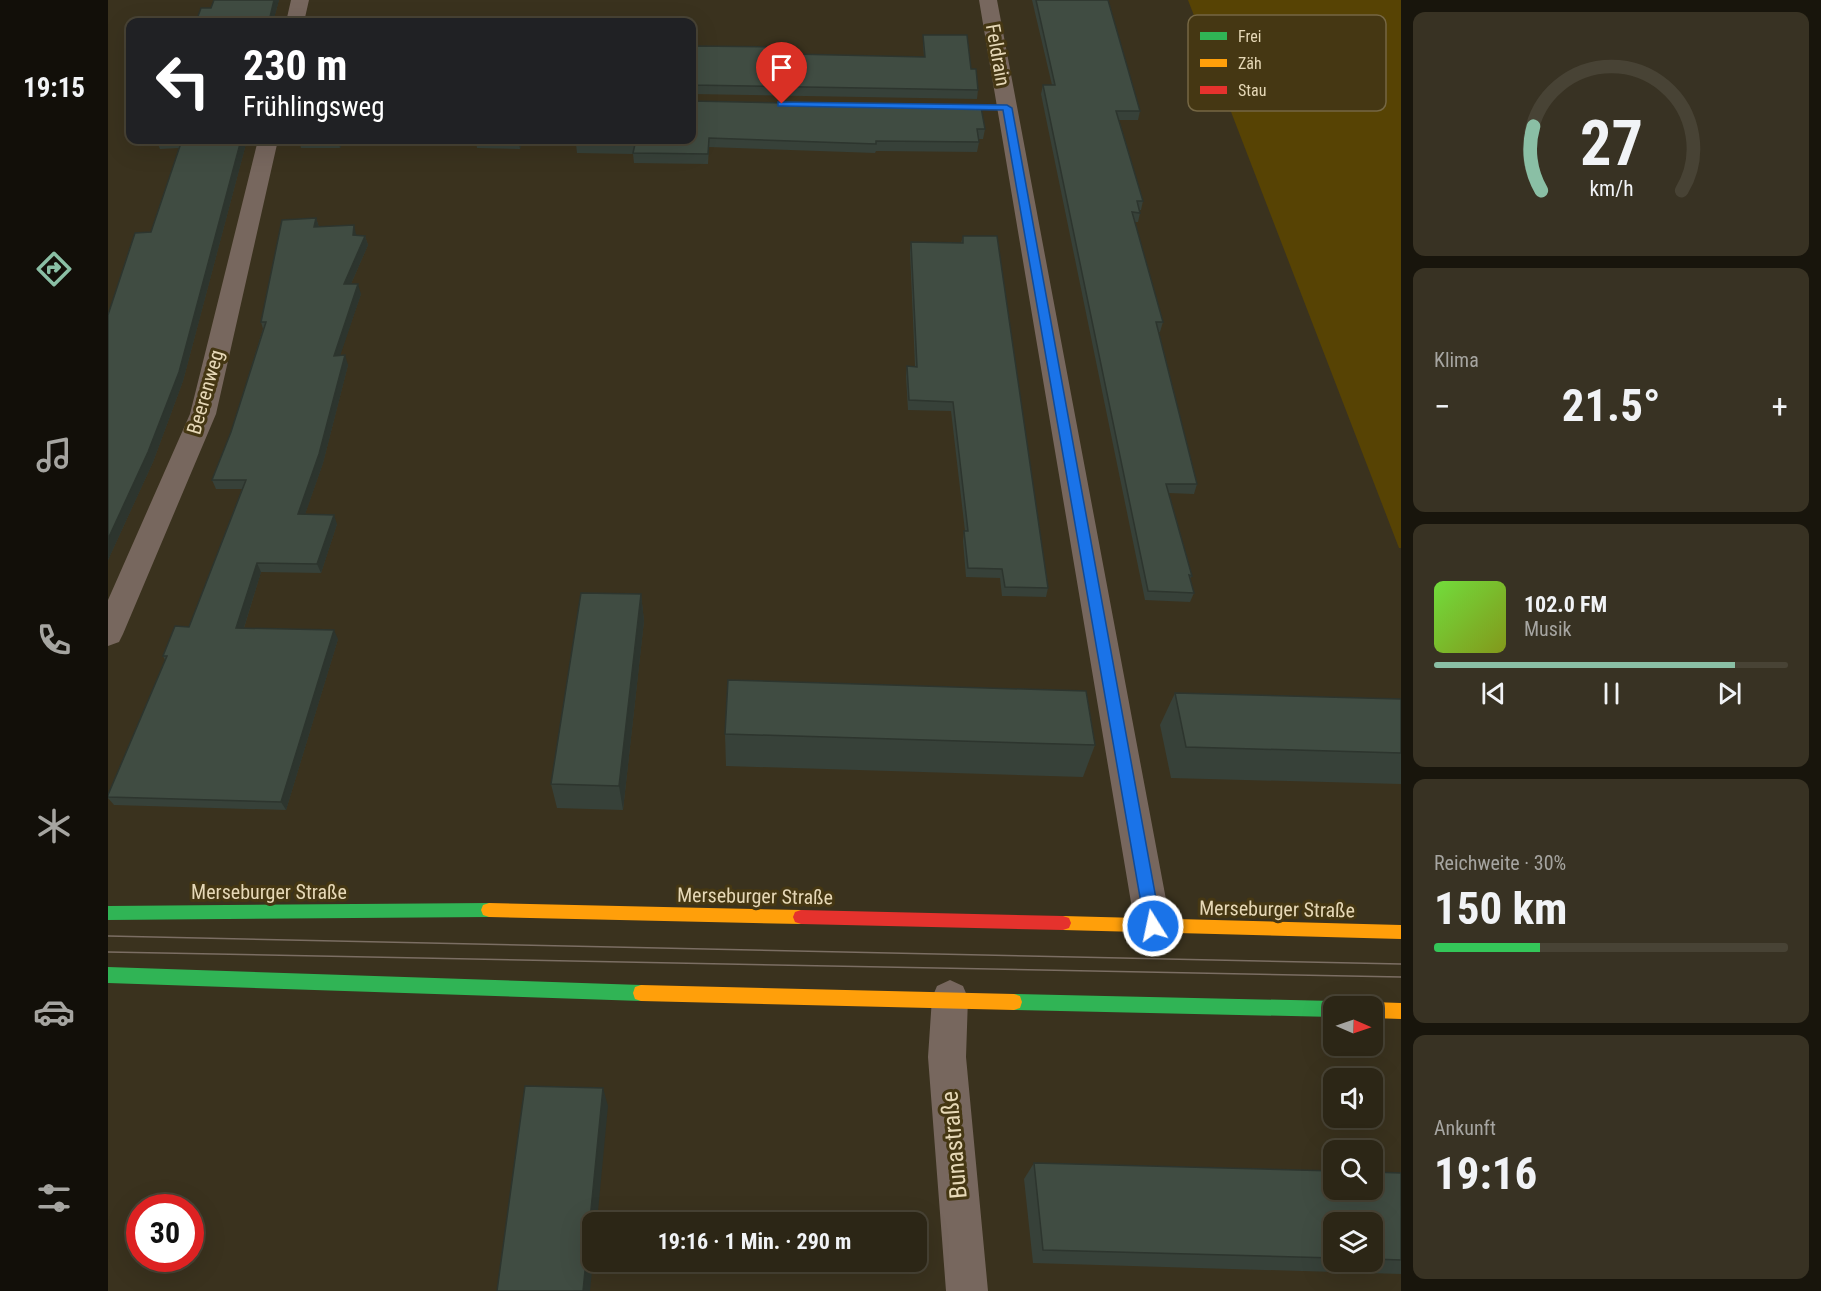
<!DOCTYPE html>
<html lang="de">
<meta charset="utf-8">
<style>
body{margin:0;font-family:"Roboto Condensed",sans-serif;background:#383223;color:#f1f3f6;height:100vh;display:flex;flex-direction:column;font-size:22px;white-space:nowrap}
*{box-sizing:border-box;margin:0}
p{font-size:20px;color:#a6a5a1}
.icon{flex:none;width:33px;height:33px;fill:none;stroke:currentColor;stroke-width:2;stroke-linecap:round;stroke-linejoin:round}
.map{position:relative;flex:1;overflow:hidden}
.panel{display:flex;flex-direction:column;gap:12px;padding:12px;background:#18150c;width:420px}
.panel>*{flex:none}
.banner{position:absolute;left:18px;top:18px;width:570px;height:126px;border-radius:12px;box-shadow:0 6px 24px #0002,0 0 0 2px #484335;background:#202124;color:#fff;overflow:hidden}
.needle{width:39px;rotate:92deg}
.buttons{position:absolute;left:1215px;top:996px;display:grid;gap:12px}
.buttons a{display:grid;place-items:center;width:60px;height:60px;border-radius:12px;background:#2c2616;box-shadow:0 6px 24px #0002,0 0 0 2px #484335;font-size:30px}
.speed{position:absolute;left:18px;top:1194px;display:flex;gap:12px;font-size:30px;font-weight:700;text-align:center}
.speed>*{display:grid;place-content:center;width:78px;height:78px;border-radius:50%;background:#2c2616;box-shadow:0 6px 24px #0002,0 0 0 2px #484335;line-height:1}
.speed .limit{border:9px solid #d22;background:#fff;color:#111}
.pin{position:absolute;display:grid;place-items:center;width:51px;height:51px;color:#fff;margin:-62px -26px;border-radius:50% 50% 50% 0;rotate:-45deg;box-shadow:0 0 6px #0007}
.pin .icon{rotate:45deg}
.me{position:absolute;width:66px;margin:-33px;rotate:350deg;stroke-linejoin:round;filter:drop-shadow(0 0 4px #0008)}
.turn{display:flex;align-items:center;gap:21px;height:126px;padding:0 18px;font-size:27px}
.turn .icon{width:78px;height:78px;stroke-width:2.5}
.turn b{display:block;font-size:42px;line-height:51px}
.big{font-size:45px;font-weight:700;line-height:1.1}
.panel .card{flex:1;display:flex;flex-direction:column;justify-content:center;gap:9px;min-width:0;padding:0 21px;border-radius:12px;background:#383223}
.panel .dial{align-items:center;gap:0}
.dial svg{height:156px;overflow:visible;fill:none;stroke:#484335;stroke-width:7;stroke-linecap:round;text-anchor:middle}
.dial text{fill:#f1f3f6;stroke:none}
.song{display:flex;align-items:center;gap:18px}
.cover{width:72px;height:72px;border-radius:9px;background:linear-gradient(135deg,hsl(100 70% 55%),hsl(70 70% 35%))}
.played{height:6px;border-radius:3px;background:linear-gradient(90deg,#8abfa5 85%,#484335 85%)}
.keys{display:flex;justify-content:space-around;direction:ltr}
.heat{display:flex;justify-content:space-between;align-items:center;font-size:33px;direction:ltr}
.charge{height:9px;border-radius:4px;background:linear-gradient(90deg,#34c759 30%,#484335 0)}
.trip{position:absolute;left:474px;top:1212px;width:345px;height:60px;border-radius:12px;background:#2c2616;box-shadow:0 6px 24px #0002,0 0 0 2px #484335;font-weight:700;line-height:60px;text-align:center}
main{display:flex;flex:1;min-height:0}
.menu{display:flex;flex-direction:column;width:108px;justify-content:space-around;align-items:center;background:#120f09;color:#a6a5a1}
.menu .icon{width:42px;height:42px}
.menu .on{color:#8abfa5}
.menu b{font-size:27px;color:#f1f3f6}
.map>svg:first-child{display:block}
.green{fill:#574304}
.lines{fill:none;stroke-linecap:round;stroke-linejoin:round}
.street{fill:#77675e;fill-rule:evenodd}
.fast{fill:#30b455;fill-rule:evenodd}
.slow{fill:#ff9f0a;fill-rule:evenodd}
.jam{fill:#e5322d;fill-rule:evenodd}
.tram{stroke:#7b6e63;stroke-width:1.5}
.wall{fill:#374139;fill-rule:evenodd}
.shaded-wall{fill:#2d352e}
.building{fill:#404c42;stroke:#2d352e;stroke-width:1.5}
.route{fill:#1a73e8;stroke:#114b97;stroke-width:1.5}
.labels{text-anchor:middle;stroke-width:6;stroke-linejoin:round;paint-order:stroke}
.street-label{font-size:20px;fill:#e6d8b7;stroke:#453713}
.near-street-label{font-size:24px;fill:#e6d8b7;stroke:#453713}
.key{fill:#453713;stroke:#756744;stroke-width:1.5}
.key-label{font-size:16px;fill:#e6d8b7}
</style>
<main>
<nav class="menu">
<b>19:15</b>
<svg class="icon on" aria-label="directions" viewBox="0 0 24 24"><path d="M12 3l9 9-9 9-9-9zM9 14v-3h6M13 9l2 2-2 2"/></svg>
<svg class="icon" aria-label="music" viewBox="0 0 24 24"><path d="M9 18V5l10-2v13"/><circle cx="6" cy="18" r="3"/><circle cx="16" cy="16" r="3"/></svg>
<svg class="icon" aria-label="phone" viewBox="0 0 24 24"><path d="M5 4h4l2 5-3 2q2 4 5 5l2-3 5 2v4C11 20 4 13 5 4z"/></svg>
<svg class="icon" aria-label="climate" viewBox="0 0 24 24"><path d="M12 3v18M4 7l16 10M4 17L20 7"/></svg>
<svg class="icon" aria-label="car" viewBox="0 0 24 24"><path d="M5 17H2v-5l4-1 3-4h7l3 4 3 1v5h-3M9 17h6M6 11h13"/><circle cx="7" cy="17" r="2"/><circle cx="17" cy="17" r="2"/></svg>
<svg class="icon" aria-label="filters" viewBox="0 0 24 24"><path d="M4 7h16M4 17h16"/><circle cx="9" cy="7" r="2"/><circle cx="15" cy="17" r="2"/></svg>
</nav>
<div class="map">
<svg width="1293" height="1291" viewBox="0 0 1293 1291">
<rect width="100%" height="100%" fill="#3a321e"/>
<path class="green" d="M1080,0H1293V548H1291Z"/>
<g class="lines">
<path class="street" d="M183,0H201L196,22H178Z
M871,0H889L1063,926L1057,938L1045,942L1033,938L1027,926Z
M150,140H170L108,414L15,634L11,642L0,646V600L82,414Z
M842,980L855,986L860,998L858,1057L880,1291H838L820,1057L824,998L829,986Z"/>
<path class="fast" d="M381,903L387,905L389,910L387,915L381,917L0,920V906Z
M0,967L533,985L539,987L541,993L539,999L533,1001L0,983Z
M906,994L1226,1001L1232,1003L1233,1006H1226V1017L906,1010L900,1008L898,1002L900,996Z"/>
<path class="slow" d="M381,903L693,910L699,912L701,917L699,922L693,924L381,917L375,915L373,910L375,905Z
M955,916L1293,925V939L955,930L949,928L947,923L949,918Z
M533,985L906,994L912,996L914,1002L912,1008L906,1010L533,1001L527,999L525,993L527,987Z
M1264,1002L1293,1003V1019L1264,1018V1006H1257Z"/>
<path class="jam" d="M693,910L955,916L961,918L963,923L961,928L955,930L693,924L687,922L685,917L687,912Z"/>
<path class="tram" d="M0,936L1293,964
M0,952L1293,977"/>
</g>
<path class="wall" d="M171,0L165,22H88L103,8Z
M924,0H1000L1032,111L1030,120H1011L1035,201L1033,210H1032V213L1030,222H1026L1055,322L1052,332H1051L1089,484L1086,494L1061,493L1084,576L1082,579L1086,593L1082,602L1037,600L933,94L935,85H944Z
M815,35L863,69L870,90L869,99L584,94V97V46L684,54L816,57L815,44Z
M584,101L877,129L875,139H870L871,142L869,152L768,151L767,153L601,147L600,164L526,163L525,154L469,153L468,144L469,140H414L412,149L369,148L368,142L247,140H584Z
M48,140H139L75,381L45,462L0,560V315L43,232L71,148L52,149Z
M191,140H236L232,148H193Z
M208,218L211,227L248,234V235L257,236L260,245L243,284L253,294L232,355L240,365L215,463L197,514L229,524L213,573L153,572L136,628L230,639L178,810L6,805L0,798V795L57,660L55,656L81,627L134,489H108L104,480L123,432L155,329L153,322Z
M855,236L940,588L938,597L894,596L892,578L858,577L855,541L856,531H857L843,411L800,410L798,376L799,366H807L802,252L803,242L853,243Z
M533,594L536,621L515,810L449,808L443,784Z
M1067,693L1293,699V784L1063,778L1052,725Z
M617,734L987,745L975,777L618,766Z
M926,1163L1293,1173V1274L925,1263L916,1179ZM1226,1222H1264V1262H1226Z"/>
<path class="shaded-wall" d="M166,0H171L165,22H163L162,17Z
M133,140H139L75,381L45,462L0,560V539Z
M230,140H236L232,148Z
M410,140H414L412,149Z
M208,218L211,227H206Z
M246,225L248,234L247,245L245,235Z
M257,236L260,245L239,293L236,284Z
M250,284L253,294L229,365L226,356Z
M237,355L240,365L215,463L194,523L190,514Z
M226,515L229,524L213,573L209,564Z
M149,563L153,572L133,637L128,628Z
M533,594L536,621L515,810L511,786Z
M226,630L230,639L178,810L173,802Z
M495,1088L500,1106L489,1222H484L485,1262L482,1291H475Z"/>
<path class="building" d="M106,0H166L162,17L150,18L148,22H88L93,8H103Z
M928,0H1000L1032,111H1008L1035,201H1029L1032,213L1024,212L1055,322H1048L1089,484H1058L1084,576L1081,575L1086,593L1040,591L935,85H947Z
M815,35H859L863,69H868L870,90L584,85V86V46L684,47V54L817,57Z
M584,101L873,107L877,129H869L871,142L768,141V144L601,138L600,154L525,153L527,144H468L469,140H584Z
M74,140H133L71,372L40,452L0,539V315L27,233L43,232Z
M208,218L206,227L246,225L245,235L257,236L236,284H250L226,356L237,355L211,454L190,514L226,515L209,564L149,563L128,628L226,630L173,802L0,797V795L59,656H55L67,626L81,627L138,480H104L123,432L158,322H153L174,220Z
M855,236H889L940,588L897,587L894,569L860,568L856,531H860L845,402L801,400L799,366L809,367L803,242L855,243Z
M473,593L533,594L511,786L443,784Z
M620,680L978,691L987,745L617,734Z
M1067,693L1293,699V753L1078,747Z
M417,1086L495,1088L475,1291H389Z
M926,1163L1226,1171V1190H1264V1172L1293,1173V1260L1264,1259V1222H1226V1258L935,1250Z"/>
<path class="route" d="M670,102L899,105L904,108L1053,926L1050,931L1045,933L1039,931L1037,926L895,110L674,106H670Z"/>
<g class="labels">
<g class="street-label">
<text transform="translate(890 55) rotate(80)" y="7">Feldrain</text>
<text transform="translate(97 392) rotate(-74)" y="7">Beerenweg</text>
<text x="161" y="899">Merseburger Straße</text>
<text transform="translate(647 896) rotate(1)" y="7">Merseburger Straße</text>
<text transform="translate(1169 909) rotate(1)" y="7">Merseburger Straße</text>
</g>
<g class="near-street-label">
<text transform="translate(846 1145) rotate(-95)" y="8">Bunastraße</text>
</g>
</g>
<rect x="1080" y="15" width="198" height="96" rx="9" class="key"/>
<rect x="1092" y="32" width="27" height="8" fill="#30b455"/>
<rect x="1092" y="59" width="27" height="8" fill="#ff9f0a"/>
<rect x="1092" y="86" width="27" height="8" fill="#e5322d"/>
<g class="key-label">
<text x="1130" y="42">Frei</text>
<text x="1130" y="69">Zäh</text>
<text x="1130" y="96">Stau</text>
</g>
</svg>
<div class="buttons">
<a><svg class="needle" viewBox="-14 -14 28 28"><path d="M0-13l5 13h-10z" fill="#e53935"/><path d="M0 13l5-13h-10z" fill="#a6a5a1"/></svg></a>
<a><svg class="icon" aria-label="sound" viewBox="0 0 24 24"><path d="M4 9h4l5-4v14l-5-4H4zM17 9q2 3 0 6"/></svg></a>
<a><svg class="icon" aria-label="search" viewBox="0 0 24 24"><circle cx="10" cy="10" r="6"/><path d="M15 15l6 6"/></svg></a>
<a><svg class="icon" aria-label="layers" viewBox="0 0 24 24"><path d="M12 4l9 5-9 5-9-5zM3 14l9 5 9-5"/></svg></a>
</div>
<div class="speed"><div class="limit">30</div></div>
<div class="pin" style="left:674px;top:104px;background:#d93025"><svg class="icon" aria-label="arrive" viewBox="0 0 24 24"><path d="M6 21V4h12l-3 4 3 4H6"/></svg></div>
<svg class="me" style="left:1045px;top:926px" viewBox="-20 -20 40 40"><circle r="17" fill="#1a73e8" stroke="#fff" stroke-width="3"/><path d="M0-11L8 9 0 5-8 9z" fill="#fff"/></svg>
<div class="trip">19:16 · 1 Min. · 290 m</div>
<div class="banner">
<div class="turn"><svg class="icon" aria-label="left" viewBox="0 0 24 24"><path d="M17 20v-9H6M10 6l-5 5 5 5"/></svg><div><b>230 m</b>Frühlingsweg</div></div>
</div>
</div>
<section class="panel">
<div class="card dial"><svg viewBox="0 0 100 80">
<path d="M14 69A42 42 0 1 1 86 69"/>
<path d="M14 69A42 42 0 0 1 10 36" stroke="#8abfa5"/>
<text x="50" y="56" font-size="32" font-weight="700">27</text>
<text x="50" y="72" font-size="11">km/h</text>
</svg></div>
<div class="card"><p>Klima</p>
<div class="heat"><a>−</a><b class="big">21.5°</b><a>+</a></div>
</div>
<div class="card">
<div class="song"><i class="cover"></i><div><b>102.0 FM</b><p>Musik</p></div></div>
<div class="played"></div>
<div class="keys"><svg class="icon" aria-label="previous" viewBox="0 0 24 24"><path d="M18 5L8 12l10 7zM5 5v14"/></svg><svg class="icon" aria-label="pause" viewBox="0 0 24 24"><path d="M8 5v14M16 5v14"/></svg><svg class="icon" aria-label="next" viewBox="0 0 24 24"><path d="M6 5l10 7-10 7zM19 5v14"/></svg></div>
</div>
<div class="card"><p>Reichweite · 30%</p><b class="big">150 km</b><div class="charge"></div></div>
<div class="card"><p>Ankunft</p><b class="big">19:16</b></div>
</section>
</main>
